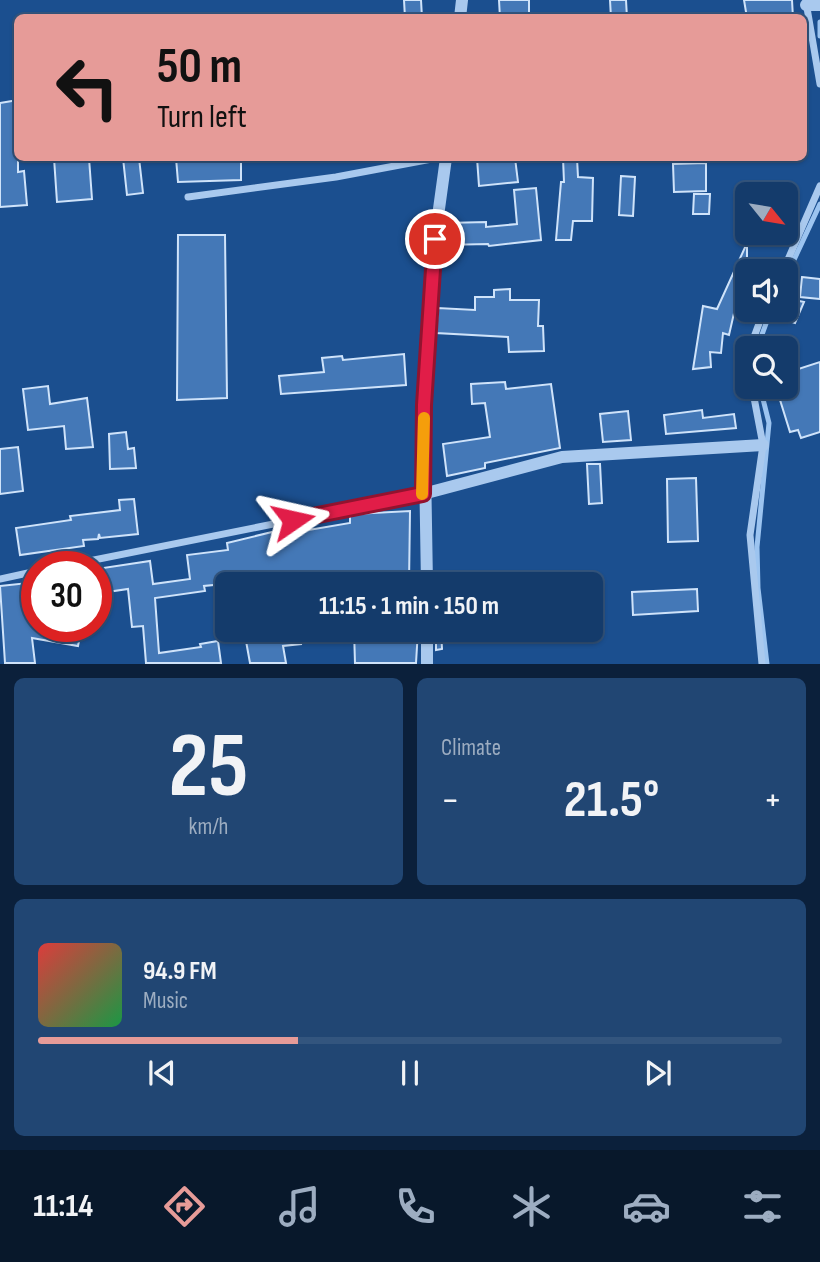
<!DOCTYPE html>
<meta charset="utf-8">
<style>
body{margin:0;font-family:"Sofia Sans Condensed",sans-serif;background:#214673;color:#f1f3f6;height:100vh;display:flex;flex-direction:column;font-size:26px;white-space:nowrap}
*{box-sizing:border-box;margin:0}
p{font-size:23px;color:#9dadc1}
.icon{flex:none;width:38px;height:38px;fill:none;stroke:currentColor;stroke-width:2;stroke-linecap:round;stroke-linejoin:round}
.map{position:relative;height:664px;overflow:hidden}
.details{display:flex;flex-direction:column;gap:14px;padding:14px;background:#0b203b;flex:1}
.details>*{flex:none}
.guide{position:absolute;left:14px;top:14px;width:793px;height:147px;border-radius:10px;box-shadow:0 2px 5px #0004,0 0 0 2px #33557e;background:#e69b98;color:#111;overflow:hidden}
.needle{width:46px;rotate:120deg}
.tools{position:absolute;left:735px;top:182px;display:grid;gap:14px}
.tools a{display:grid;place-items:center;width:63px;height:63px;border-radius:10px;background:#143b6b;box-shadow:0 2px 5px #0004,0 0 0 2px #33557e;font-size:35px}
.speed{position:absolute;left:21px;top:551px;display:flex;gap:14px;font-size:35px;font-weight:700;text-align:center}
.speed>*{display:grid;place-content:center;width:91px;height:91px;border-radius:50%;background:#143b6b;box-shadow:0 2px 5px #0004,0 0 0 2px #33557e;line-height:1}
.speed .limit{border:10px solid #d22;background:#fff;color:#111}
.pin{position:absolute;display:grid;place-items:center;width:60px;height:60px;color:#fff;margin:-30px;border:4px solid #fff;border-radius:50%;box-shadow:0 2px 7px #0007}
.me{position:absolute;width:77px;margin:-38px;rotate:79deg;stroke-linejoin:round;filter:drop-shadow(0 0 5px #0008)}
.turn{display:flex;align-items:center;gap:24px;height:147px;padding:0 28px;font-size:32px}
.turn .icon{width:91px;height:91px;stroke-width:2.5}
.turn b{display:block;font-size:49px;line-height:60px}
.big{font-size:52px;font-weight:700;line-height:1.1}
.details .tile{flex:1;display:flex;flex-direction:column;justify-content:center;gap:10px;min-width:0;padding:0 24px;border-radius:10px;background:#214673}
.details .dial{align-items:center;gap:0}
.dial b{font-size:91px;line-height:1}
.song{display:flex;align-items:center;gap:21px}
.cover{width:84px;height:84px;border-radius:10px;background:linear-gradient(135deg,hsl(0 70% 55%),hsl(140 70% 35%))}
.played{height:7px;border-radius:4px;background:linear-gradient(90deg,#e69b98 35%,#33557e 35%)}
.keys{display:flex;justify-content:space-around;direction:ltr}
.heat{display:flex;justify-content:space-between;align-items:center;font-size:38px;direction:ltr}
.details .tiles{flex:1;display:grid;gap:14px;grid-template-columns:1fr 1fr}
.tile:last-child{grid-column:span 2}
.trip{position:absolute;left:215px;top:572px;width:388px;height:70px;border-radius:10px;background:#143b6b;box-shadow:0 2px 5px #0004,0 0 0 2px #33557e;font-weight:700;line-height:70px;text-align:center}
.dock{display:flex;height:112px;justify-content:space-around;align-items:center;background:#08182b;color:#9dadc1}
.dock .icon{width:49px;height:49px}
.dock .active{color:#e69b98}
.dock b{font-size:32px;color:#f1f3f6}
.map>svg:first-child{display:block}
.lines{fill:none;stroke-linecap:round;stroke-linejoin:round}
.stream{stroke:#9cc4f0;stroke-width:5}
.building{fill:#4478b7;stroke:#cfe3fa;stroke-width:2}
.minor{stroke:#a9c9ee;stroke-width:7}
.tertiary{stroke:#a9c9ee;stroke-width:12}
.route-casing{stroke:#92132f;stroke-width:18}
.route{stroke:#e11d48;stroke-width:12}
.slow{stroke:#f59e0b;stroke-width:12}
</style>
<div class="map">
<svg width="820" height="664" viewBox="0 0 820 664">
<rect width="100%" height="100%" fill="#1b4f8f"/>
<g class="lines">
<path class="stream" d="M820,22V36
M786,277L820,204
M757,348L771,310
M760,387L769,423L757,547L758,588L767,664"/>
</g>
<path class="building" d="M404,0H421L422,18H405Z
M499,0H529V18H500Z
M610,0H626L627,18H611Z
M744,0H792L793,18H747Z
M18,100V172L24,171L27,205L0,207V103Z
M54,158H89L92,199L57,202Z
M123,158H139L143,193L127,195Z
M176,158H241V180L178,182Z
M477,158H515L518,182L479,186Z
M563,158H577L578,177L593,178L592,221H573L571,240H556L561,182H564Z
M706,163V191L674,192L673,164Z
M621,176L635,177L633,216L619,215Z
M536,188L541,240L489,246L488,244L443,245L446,223L486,222V227L517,224L514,190Z
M694,194H710L709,214H693Z
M178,235H225L227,398L177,400Z
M747,243V291L742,303L737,300L729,335L723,333L721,353L710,352L711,367L693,369L703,306L717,309Z
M802,277L820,279V299L800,297Z
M510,289V300H539L538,326H543L544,351L509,352L508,337L436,333L438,308L475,310V297H494V290Z
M790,299L804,302L795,323L783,319Z
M404,354L406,385L281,394L279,376L324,372L322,358L342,356L343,360Z
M820,362V432L801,438L798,430L790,432L776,387H786V373Z
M505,382L506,389L551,384L560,448L485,463V468L447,476L443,444L490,437L485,403L472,404L471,384Z
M48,386L50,404L87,398L93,447L66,449L64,426L28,430L23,389Z
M702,410L703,418L734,414L736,428L666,434L664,415Z
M628,411L631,440L603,442L600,414Z
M126,432L128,449L134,448L136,468L110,469L109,434Z
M18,447L23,491L0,494V449Z
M587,464H600L602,503L589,504Z
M696,478L698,541L668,542L667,479Z
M134,499L138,534L100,538L99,534L98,539L83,540L84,546L20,555L16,528L71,520L70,516L120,510L119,500Z
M410,511L409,584H384L381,573L339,574L341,584L245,582L204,586L205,591L155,598L159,653L201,647L200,644L218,641L221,663H146L143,626L132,627L128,589L107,592L103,568L150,561L153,584L190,579L187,555L228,550L227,543L272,532L273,536L350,523V515L354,514Z
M28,583L34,626H82L78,646L32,638L35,663H5L0,586Z
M697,589L698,611L633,615L632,592Z
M252,630H299L301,644L283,646L286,663H250L246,641L253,640Z
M354,630H418L416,663H355Z
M436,630H441L442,649L436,650Z"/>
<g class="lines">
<path class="minor" d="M806,2L820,84
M188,197L336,177L437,158
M783,271L820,186
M750,348L764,310
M752,387L763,445L750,535L762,664
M59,567L423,494
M0,579L37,571"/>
<path class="tertiary" d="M806,5H820
M460,18L462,0
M423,494L562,457L763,445
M427,584L424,405L431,267L446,158
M427,664V630"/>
</g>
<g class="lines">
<defs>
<path id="route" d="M293,520L423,494L424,405L435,239"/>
</defs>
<use href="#route" class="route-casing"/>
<use href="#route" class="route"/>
<path class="slow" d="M422,494L424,418"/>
</g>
</svg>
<div class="tools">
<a><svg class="needle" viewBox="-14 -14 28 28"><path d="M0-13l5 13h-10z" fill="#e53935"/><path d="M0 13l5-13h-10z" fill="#9dadc1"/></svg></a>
<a><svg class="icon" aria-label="sound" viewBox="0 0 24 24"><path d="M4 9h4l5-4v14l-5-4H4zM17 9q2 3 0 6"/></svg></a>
<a><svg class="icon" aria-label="search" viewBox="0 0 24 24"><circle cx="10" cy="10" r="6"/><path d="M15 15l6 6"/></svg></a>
</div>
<div class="speed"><div class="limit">30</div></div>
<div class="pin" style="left:435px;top:239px;background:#d93025"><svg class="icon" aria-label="arrive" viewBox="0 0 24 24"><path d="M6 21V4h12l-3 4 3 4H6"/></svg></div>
<svg class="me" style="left:293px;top:520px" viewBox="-20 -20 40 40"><path d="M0-17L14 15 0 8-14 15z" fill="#e11d48" stroke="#fff" stroke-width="4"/></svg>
<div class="trip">11:15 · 1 min · 150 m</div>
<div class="guide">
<div class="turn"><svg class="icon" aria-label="left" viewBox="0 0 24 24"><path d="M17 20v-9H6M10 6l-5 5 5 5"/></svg><div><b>50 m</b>Turn left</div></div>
</div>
</div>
<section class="details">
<div class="tiles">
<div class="tile dial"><b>25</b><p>km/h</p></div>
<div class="tile"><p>Climate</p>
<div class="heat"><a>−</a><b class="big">21.5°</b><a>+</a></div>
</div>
<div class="tile">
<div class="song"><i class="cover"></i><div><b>94.9 FM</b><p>Music</p></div></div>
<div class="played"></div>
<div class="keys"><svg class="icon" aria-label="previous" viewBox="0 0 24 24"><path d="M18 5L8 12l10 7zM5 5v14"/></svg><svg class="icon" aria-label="pause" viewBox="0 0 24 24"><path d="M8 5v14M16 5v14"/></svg><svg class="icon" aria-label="next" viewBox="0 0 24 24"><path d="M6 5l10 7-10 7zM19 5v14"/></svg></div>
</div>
</div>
</section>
<nav class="dock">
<b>11:14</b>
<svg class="icon active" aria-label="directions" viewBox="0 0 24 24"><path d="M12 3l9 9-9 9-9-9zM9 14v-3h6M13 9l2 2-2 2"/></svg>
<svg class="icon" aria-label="music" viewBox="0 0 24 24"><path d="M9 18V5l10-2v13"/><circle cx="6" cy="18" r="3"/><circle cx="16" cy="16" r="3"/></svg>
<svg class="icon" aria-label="phone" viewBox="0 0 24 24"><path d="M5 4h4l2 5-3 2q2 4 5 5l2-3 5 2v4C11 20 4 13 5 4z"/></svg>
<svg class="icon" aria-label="climate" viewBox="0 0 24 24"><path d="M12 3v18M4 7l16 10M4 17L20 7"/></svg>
<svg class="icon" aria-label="car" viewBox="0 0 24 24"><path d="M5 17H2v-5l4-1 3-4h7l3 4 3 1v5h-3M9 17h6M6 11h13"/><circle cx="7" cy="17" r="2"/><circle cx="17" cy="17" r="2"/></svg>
<svg class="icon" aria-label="filters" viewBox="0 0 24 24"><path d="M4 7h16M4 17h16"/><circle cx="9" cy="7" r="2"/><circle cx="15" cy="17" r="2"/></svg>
</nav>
